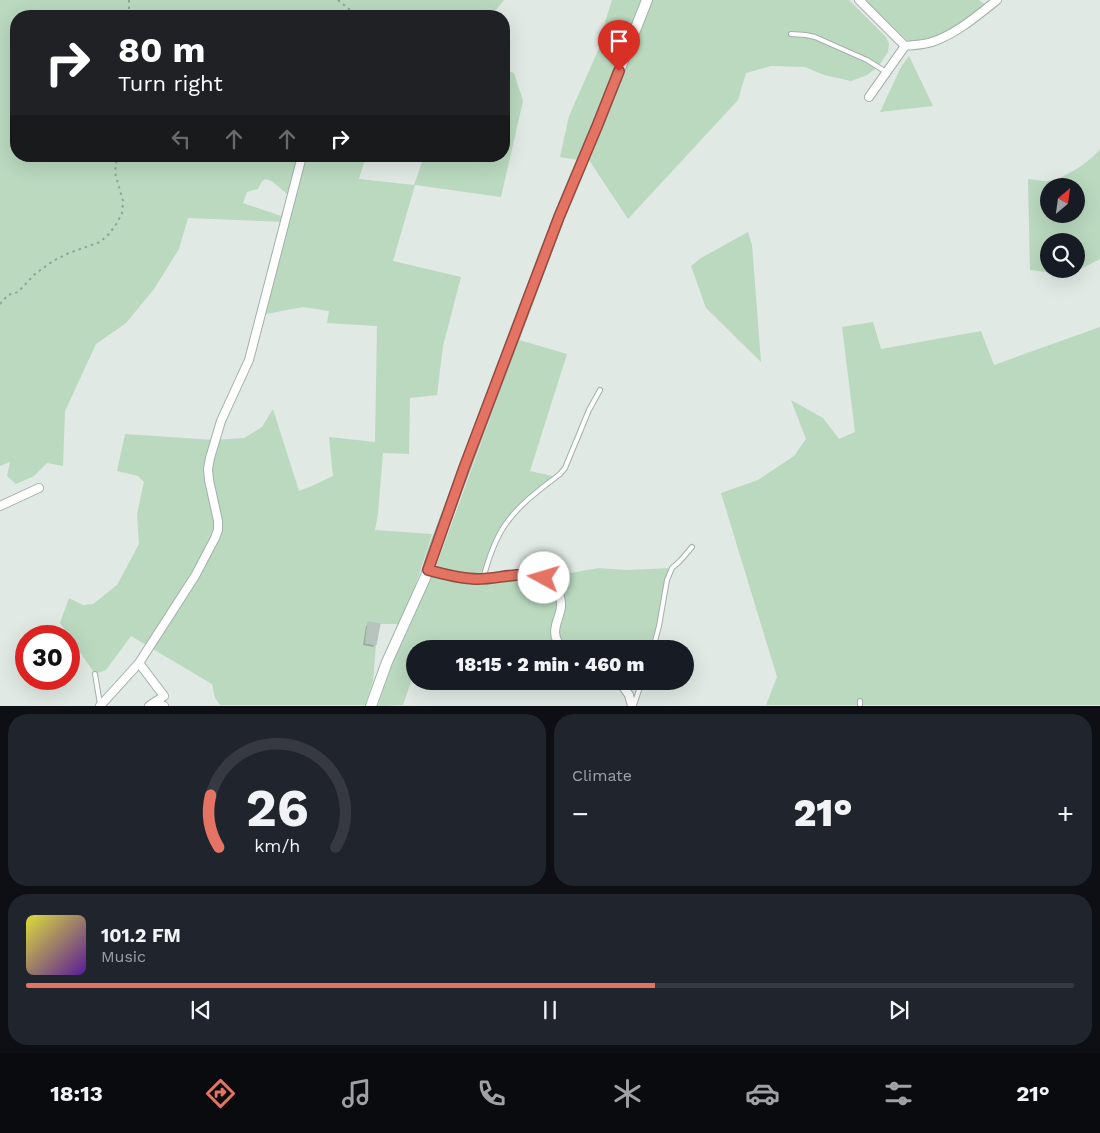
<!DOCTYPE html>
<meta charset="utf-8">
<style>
body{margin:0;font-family:"Work Sans",sans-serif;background:#20242c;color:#f1f3f6;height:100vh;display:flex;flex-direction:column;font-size:19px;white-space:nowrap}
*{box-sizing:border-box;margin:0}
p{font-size:16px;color:#9ea1a6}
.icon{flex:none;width:28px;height:28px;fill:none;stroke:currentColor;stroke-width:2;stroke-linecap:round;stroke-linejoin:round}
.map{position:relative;height:706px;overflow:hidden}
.side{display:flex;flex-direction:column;gap:8px;padding:8px;background:#0d0f14;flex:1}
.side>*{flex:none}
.top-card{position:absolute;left:10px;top:10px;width:500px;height:152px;border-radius:20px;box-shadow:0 5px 20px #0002;background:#202124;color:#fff;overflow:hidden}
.needle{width:32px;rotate:29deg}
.fabs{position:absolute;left:1040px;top:178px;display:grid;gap:10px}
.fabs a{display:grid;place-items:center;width:45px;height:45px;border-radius:50%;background:#171b24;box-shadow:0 5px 20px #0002;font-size:25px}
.speed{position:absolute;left:15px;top:625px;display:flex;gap:10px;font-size:25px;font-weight:700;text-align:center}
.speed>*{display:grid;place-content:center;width:65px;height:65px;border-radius:50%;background:#171b24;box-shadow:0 5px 20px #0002;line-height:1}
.speed .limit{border:8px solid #d22;background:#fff;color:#111}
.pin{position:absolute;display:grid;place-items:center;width:42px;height:42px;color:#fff;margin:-51px -21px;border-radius:50% 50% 50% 0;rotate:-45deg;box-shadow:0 0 5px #0007}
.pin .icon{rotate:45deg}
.me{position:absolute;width:55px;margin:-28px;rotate:276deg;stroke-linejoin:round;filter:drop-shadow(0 0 4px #0008)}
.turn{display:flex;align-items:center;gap:18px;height:105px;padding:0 25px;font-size:22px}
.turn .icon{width:65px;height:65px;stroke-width:2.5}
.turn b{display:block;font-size:35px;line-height:42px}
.lanes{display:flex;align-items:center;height:48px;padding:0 25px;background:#0003;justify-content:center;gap:25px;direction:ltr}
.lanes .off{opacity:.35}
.big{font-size:38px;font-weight:800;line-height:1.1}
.side .card{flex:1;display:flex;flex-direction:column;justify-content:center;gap:8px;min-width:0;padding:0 18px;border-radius:20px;background:#20242c}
.side .dial{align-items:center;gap:0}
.dial svg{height:130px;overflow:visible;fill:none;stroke:#363941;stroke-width:7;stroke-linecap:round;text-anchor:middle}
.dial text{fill:#f1f3f6;stroke:none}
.song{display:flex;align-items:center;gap:15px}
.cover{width:60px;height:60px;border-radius:8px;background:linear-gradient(135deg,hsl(60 70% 55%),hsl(270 70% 35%))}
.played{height:5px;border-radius:2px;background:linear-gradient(90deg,#e57363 60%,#363941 60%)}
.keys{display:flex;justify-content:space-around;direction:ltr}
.heat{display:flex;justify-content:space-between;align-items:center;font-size:28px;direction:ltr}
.side .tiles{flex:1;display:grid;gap:8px;grid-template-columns:1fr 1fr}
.card:last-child{grid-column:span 2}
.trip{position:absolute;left:406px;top:640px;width:288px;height:50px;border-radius:25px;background:#171b24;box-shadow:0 5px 20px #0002;font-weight:800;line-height:50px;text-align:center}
.dock{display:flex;height:80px;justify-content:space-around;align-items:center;background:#090b0e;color:#9ea1a6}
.dock .icon{width:35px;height:35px}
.dock .current{color:#e57363}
.dock b{font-size:22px;color:#f1f3f6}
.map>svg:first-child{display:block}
.green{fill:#bad9bf;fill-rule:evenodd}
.shadow{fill:#0003}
.building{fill:#b6c4bd;stroke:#b3c2ba}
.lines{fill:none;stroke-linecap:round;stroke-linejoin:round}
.lane-casing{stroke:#a3b0aa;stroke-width:6}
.street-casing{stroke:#a3b0aa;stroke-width:10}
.secondary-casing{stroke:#a0b4aa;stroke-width:12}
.path{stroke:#83aa99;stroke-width:2;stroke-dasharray:2.5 4;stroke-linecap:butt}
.lane{stroke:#fff;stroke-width:4}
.street{stroke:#fff;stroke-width:8}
.secondary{stroke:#fff;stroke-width:10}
.route-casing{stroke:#954b40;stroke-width:12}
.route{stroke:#e57363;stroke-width:9}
</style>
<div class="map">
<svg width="1100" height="706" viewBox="0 0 1100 706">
<rect width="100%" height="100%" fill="#e0e9e4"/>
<path class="green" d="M0,0H504L491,16H16V156H366L359,179L414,185L424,156H504V70L514,73L523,101L501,197L415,185L393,261L461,277L443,346L437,395L410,398L409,454L383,453L378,514L375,530L432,534L419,575L400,624H380L368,622L365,643L376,645L373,681L365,705H220L215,698L212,684L131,636L106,670L95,674L60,623L69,598L83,605L93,604L117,585L139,544L137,514L144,482L138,476L117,471L125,434L214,440L244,438L262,427L273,409L299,491L312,486L333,476L329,437L375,442L377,326L327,323L329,311L303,307L261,315L285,222L188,218L179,249L154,289L126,323L96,344L65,411L63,466L47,463L34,476L16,484L7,476L10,462L0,466ZM266,179L273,182L288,195L281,216L243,203L247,192L258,189L262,181Z
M612,0H642L578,160L560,157L569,116L600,46L605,22Z
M653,0H849L886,37L889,44L888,52L878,67L867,75L851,81L824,75L805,67L771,66L746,73L738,100L628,219L589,160Z
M865,0H979L988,7L950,34L912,45Z
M909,56L933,106L880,112L901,67Z
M1100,149V259L1069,275L1030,270L1028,179C1034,179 1041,182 1047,181C1063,180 1091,161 1100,149ZM1049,186H1076V214H1049ZM1049,241H1076V269H1049Z
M748,232L752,245L761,362L706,308L691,266L701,258Z
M873,322L881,349L981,331L994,365L1100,327V705H766L777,677L721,493L758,480L794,456L806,439L791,400L823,418L839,439L855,432L842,327Z
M519,340L567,354L530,471L557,477L519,508L497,539L483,579L544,578L598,568L626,570L672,568L667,580L653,649H415V670L403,705L378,706L389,672L434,572Z
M491,681H561L558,689L534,685Z"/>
<path class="shadow" d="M369,623L375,644L373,647L363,645L366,626Z"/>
<path class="building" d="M368,622L380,624L376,645L365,643Z"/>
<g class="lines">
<defs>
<path id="lane" d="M791,34L806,35L815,37L867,60L886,72
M483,579C488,560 494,541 505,525C519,504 541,489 560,474L565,468L589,410L600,390
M653,649L659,626L667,580L672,568L680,561L692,547
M95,674L100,704
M860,701V706
M634,705L642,681"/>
<path id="street" d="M859,0L905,46
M869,97L905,46C913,45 923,45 932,42C956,34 977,16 997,0
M0,506L39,488
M428,570C444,574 461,579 477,579C502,579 546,563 559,594C568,616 544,626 562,649
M139,663L164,696L149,706
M619,681L629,695L632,706
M155,702L164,706
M100,706L139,663L195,576L215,538L218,530V521L209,480L208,469L210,458L221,421L249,360L302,156"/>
<path id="secondary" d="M371,706L387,662L426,576L434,550L458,486L559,217L598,124L647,0"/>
</defs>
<use href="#lane" class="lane-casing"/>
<use href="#street" class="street-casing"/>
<use href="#secondary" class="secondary-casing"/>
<path class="path" d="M129,0V16
M338,0L357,16
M0,304L8,295L18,292L35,274L53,261L69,253L100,242L109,234L117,223L122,213L123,201L115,173L117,156"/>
<use href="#lane" class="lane"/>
<use href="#street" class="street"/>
<use href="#secondary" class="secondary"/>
</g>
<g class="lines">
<defs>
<path id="route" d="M544,578C523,570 499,579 478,579C461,579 444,574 428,570L464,468L559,217L598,124L619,71"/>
</defs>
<use href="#route" class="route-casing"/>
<use href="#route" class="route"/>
</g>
</svg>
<div class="fabs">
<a><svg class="needle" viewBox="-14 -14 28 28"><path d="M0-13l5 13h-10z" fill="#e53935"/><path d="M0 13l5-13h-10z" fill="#9ea1a6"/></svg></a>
<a><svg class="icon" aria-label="search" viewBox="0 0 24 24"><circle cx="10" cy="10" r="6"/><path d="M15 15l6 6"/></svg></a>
</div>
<div class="speed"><div class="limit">30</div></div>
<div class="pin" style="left:619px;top:71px;background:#d93025"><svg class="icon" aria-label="arrive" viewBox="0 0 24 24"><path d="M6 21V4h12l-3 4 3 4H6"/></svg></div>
<svg class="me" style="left:544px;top:578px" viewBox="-20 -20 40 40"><circle r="19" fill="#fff"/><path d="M0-13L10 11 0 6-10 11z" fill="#e57363"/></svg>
<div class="trip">18:15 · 2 min · 460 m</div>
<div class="top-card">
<div class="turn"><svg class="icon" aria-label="right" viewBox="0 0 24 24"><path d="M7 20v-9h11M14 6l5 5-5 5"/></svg><div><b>80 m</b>Turn right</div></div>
<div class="lanes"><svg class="icon off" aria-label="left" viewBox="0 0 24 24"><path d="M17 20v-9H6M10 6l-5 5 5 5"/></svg><svg class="icon off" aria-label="ahead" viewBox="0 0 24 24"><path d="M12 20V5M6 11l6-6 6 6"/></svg><svg class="icon off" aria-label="ahead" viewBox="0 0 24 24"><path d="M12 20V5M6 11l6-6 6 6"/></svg><svg class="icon" aria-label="right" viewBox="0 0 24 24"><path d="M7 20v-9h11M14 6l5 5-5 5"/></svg></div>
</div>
</div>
<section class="side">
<div class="tiles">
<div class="card dial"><svg viewBox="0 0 100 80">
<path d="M14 69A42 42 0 1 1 86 69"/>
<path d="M14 69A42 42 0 0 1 9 37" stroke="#e57363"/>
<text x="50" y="56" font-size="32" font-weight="700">26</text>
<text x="50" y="72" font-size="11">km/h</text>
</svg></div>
<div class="card"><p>Climate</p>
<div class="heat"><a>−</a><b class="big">21°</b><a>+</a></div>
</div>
<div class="card">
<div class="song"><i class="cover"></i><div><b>101.2 FM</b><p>Music</p></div></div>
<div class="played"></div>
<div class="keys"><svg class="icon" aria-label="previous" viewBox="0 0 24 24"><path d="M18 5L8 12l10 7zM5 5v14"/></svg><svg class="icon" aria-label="pause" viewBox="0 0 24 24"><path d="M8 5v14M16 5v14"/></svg><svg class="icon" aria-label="next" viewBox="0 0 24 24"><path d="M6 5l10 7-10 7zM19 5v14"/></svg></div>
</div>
</div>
</section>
<nav class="dock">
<b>18:13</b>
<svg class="icon current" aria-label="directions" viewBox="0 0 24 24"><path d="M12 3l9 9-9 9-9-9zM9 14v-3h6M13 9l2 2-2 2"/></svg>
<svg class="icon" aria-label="music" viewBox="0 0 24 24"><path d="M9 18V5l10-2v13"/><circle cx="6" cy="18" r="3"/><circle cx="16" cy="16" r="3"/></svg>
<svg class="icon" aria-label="phone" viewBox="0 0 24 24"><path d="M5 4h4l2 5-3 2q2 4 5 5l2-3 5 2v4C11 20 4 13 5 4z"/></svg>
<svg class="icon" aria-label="climate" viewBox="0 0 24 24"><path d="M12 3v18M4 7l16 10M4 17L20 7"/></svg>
<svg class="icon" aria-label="car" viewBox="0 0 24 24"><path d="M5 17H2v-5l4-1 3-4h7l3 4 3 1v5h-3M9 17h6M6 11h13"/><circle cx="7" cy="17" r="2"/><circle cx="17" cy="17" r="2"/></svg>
<svg class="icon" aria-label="filters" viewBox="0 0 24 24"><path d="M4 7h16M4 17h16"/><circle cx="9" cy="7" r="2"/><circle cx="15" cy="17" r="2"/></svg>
<b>21°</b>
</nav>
